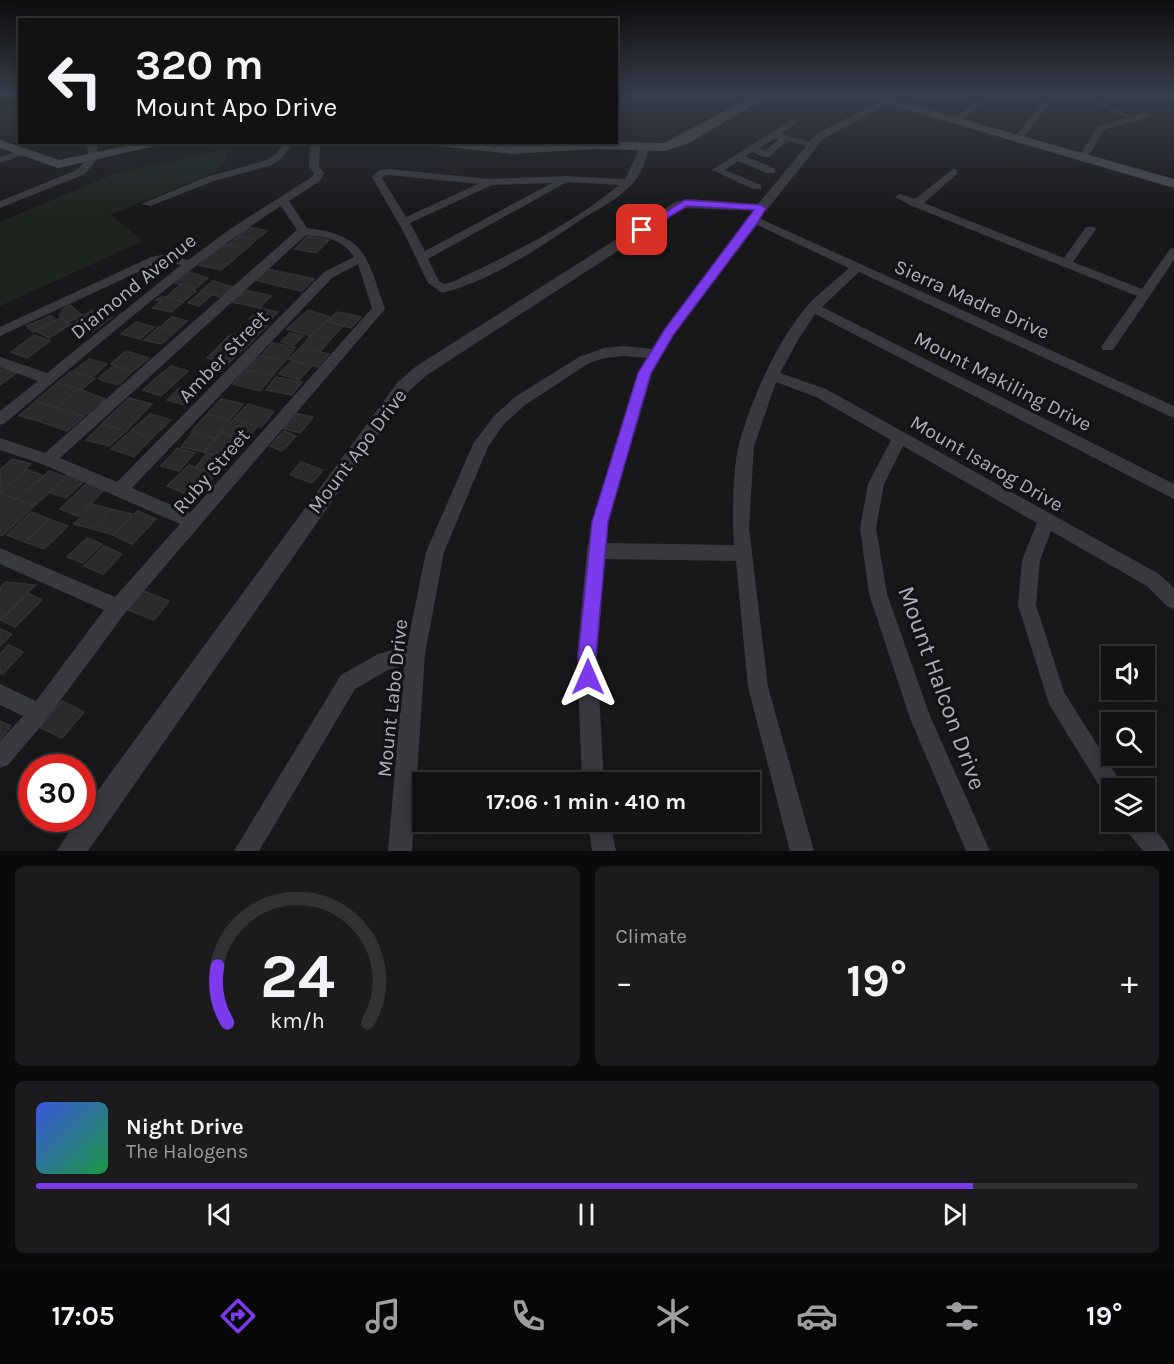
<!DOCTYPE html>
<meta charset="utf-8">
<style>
body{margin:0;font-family:Karla,sans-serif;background:#1b1b1d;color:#f1f3f6;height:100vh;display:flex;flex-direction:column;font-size:22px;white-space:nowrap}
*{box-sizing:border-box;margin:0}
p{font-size:20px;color:#9c9ea0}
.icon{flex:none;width:33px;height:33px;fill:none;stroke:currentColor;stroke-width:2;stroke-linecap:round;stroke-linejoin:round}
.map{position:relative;height:851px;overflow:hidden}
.side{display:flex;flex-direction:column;gap:15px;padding:15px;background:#0a0a0b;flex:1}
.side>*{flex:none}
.top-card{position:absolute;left:18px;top:18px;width:600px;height:126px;border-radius:0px;box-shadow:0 3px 15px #0003,0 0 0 2px #313234;background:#121214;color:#f1f3f6;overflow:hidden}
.controls{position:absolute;left:1101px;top:646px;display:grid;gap:12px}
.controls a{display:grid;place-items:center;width:54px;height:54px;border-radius:0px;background:#121214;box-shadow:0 3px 15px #0003,0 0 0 2px #313234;font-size:30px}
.speed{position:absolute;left:18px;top:754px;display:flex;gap:12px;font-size:30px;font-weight:700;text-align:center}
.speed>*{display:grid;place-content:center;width:78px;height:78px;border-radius:50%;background:#121214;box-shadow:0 3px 15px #0003,0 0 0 2px #313234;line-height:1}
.speed .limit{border:9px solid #d22;background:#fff;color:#111}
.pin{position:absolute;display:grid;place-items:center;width:51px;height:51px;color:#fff;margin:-26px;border-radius:12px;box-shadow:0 3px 9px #0006}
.me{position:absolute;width:66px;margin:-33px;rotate:0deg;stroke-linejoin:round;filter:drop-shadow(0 0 4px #0008)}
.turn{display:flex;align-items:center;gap:21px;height:126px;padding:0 18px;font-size:27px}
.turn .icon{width:78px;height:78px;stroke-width:2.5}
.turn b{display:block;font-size:42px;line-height:51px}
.big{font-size:45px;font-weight:700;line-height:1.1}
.side .widget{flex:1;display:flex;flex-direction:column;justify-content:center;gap:9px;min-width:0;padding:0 21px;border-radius:9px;background:#1b1b1d}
.side .dial{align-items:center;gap:0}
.dial svg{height:156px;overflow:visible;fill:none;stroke:#313234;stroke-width:7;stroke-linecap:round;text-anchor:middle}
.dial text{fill:#f1f3f6;stroke:none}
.song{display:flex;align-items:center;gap:18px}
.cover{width:72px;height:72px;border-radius:9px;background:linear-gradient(135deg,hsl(230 70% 55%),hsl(140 70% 35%))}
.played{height:6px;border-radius:3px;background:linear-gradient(90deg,#7c3aed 85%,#313234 85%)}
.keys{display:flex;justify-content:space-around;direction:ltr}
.heat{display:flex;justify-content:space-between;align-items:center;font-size:33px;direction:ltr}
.side .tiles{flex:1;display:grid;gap:15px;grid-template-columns:1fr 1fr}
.widget:last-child{grid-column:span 2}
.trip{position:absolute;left:412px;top:772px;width:348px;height:60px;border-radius:0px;background:#121214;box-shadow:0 3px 15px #0003,0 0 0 2px #313234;font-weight:700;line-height:60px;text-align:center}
.dock{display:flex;height:96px;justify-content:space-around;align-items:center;background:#070708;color:#9c9ea0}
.dock .icon{width:42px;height:42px}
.dock .active{color:#7c3aed}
.dock b{font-size:27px;color:#f1f3f6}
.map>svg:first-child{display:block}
.green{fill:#1e251f}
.building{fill:#2b2b2e;stroke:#323236;stroke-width:1.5}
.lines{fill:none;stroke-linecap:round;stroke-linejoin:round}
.service{fill:#393a3f;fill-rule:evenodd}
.minor{fill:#393a3f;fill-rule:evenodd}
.tertiary{fill:#393a3f;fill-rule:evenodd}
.secondary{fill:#47494f;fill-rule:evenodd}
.route{fill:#7c3aed;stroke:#51269a;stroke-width:1.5}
.labels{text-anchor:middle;stroke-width:6;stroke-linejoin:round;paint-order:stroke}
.street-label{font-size:20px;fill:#aaafba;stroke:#131315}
.near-street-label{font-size:24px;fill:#aaafba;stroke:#131315}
</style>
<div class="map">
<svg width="1174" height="851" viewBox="0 0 1174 851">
<rect width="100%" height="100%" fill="#18181a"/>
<path class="green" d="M231,148L220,170L111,215L143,241L0,306V222L114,174Z"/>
<path class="building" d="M249,227L267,231L256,240L238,236Z
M238,236L256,240L246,249L228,245Z
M308,236L329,240L316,253L295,249Z
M225,244L246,249L221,270L199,265Z
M267,269L291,274L279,286L256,280Z
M189,272L208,278L195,289L175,283Z
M291,274L314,279L302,291L279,286Z
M213,281L233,287L220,297L201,291Z
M179,286L196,291L183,302L166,297Z
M245,290L271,296L259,308L232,302Z
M201,292L211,295L199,306L188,303Z
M161,297H166L183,302L171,312L153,308L161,301L156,300Z
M70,305L82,315L67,323L59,315L64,312L61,310Z
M261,308L278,312L267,323L250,319Z
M92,310L112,317L92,332L72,325Z
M308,310L330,317L310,336L287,329Z
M337,312L353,315L343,326L328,321Z
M353,315L361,317L351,328L343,326Z
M51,316L56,320L33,332L26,326Z
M172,317L187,321L176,331L160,327Z
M60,318L71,324L49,338L37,331Z
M326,321L343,326L331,339L314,334Z
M136,322L154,327L140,339L121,334Z
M252,323L267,326L256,337L242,334Z
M159,327L176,331L161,344L144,340Z
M290,333L303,336L294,345L281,342Z
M242,334L256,337L245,349L222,343L230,335Z
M312,334H314L331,339L320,352L301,347Z
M34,335L50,341L27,358L11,352Z
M222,343L244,348L228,364L207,358Z
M272,343L295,347L285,361L261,356Z
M301,347L320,352L329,354L318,367L289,359Z
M126,351L149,358L133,371L111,364Z
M257,356H261L284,361L272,376L246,370Z
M89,359L107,364L92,377L73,372Z
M292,361L311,367L299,380L279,374Z
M113,366L133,371L118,385L98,379Z
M171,366L188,371L174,384L156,378Z
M2,369L16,373L0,385V370Z
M246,370L272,376L260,391L233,384Z
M71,372H73L95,378L81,390L57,383Z
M276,377L302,382L292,395L266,390Z
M156,378L174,384L161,396L143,390Z
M57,383L78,389L57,408L36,401Z
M179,388L197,393L185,405L167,400Z
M78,389L81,390L105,399L84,416L57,408Z
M129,398L152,404L126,431L102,424Z
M221,399L243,404L230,420L207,414Z
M36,401L54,407L38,421L19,416Z
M248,404L274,412L261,427L234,419Z
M54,407L57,408L84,416L67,431L38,421Z
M295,413L313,417L300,433L282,428Z
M150,414L171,420L152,438L131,431Z
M207,414L230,420L215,438L191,432Z
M234,419L258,426L245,440L221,433Z
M102,424L126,431L109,446L86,440Z
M131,431L152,438L134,457L111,449Z
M284,431L296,436L282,451L270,446Z
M193,432L215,438L204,452L181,447Z
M221,433L245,440L228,459L204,452Z
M177,448L195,453L179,471L161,466Z
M207,453L228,459L216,474L195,468Z
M12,459L31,464L1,493L0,470Z
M301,462L323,470L312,483L290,475Z
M189,465L216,474L195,498L167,486Z
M26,469L44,476L16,499L1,493Z
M49,471L66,477L34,506L16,499Z
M69,474L85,480L66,498L50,493Z
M88,482L106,488L78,516L60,509Z
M0,493L34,506L2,536L0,535Z
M92,504L110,509L93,529L74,524Z
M110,509L132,514L113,535L93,529Z
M138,511L156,519L132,544L113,535Z
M31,512L49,519L25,542L7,535Z
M49,519L68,526L44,549L25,542Z
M87,538L102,544L83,563L67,557Z
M104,546L122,554L103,574L84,566Z
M5,582L35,585L0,620V588Z
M141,590L169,601L154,620L125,609Z
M28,593L42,600L15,627L1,620Z
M0,629L12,634L0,646Z
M9,645L23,652L3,674L0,673V654Z
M62,701L84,712L62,738L39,727Z
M0,721L11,726L0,739Z"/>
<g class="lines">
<path class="service" d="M1098,103H1102L1134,118L1130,119L1098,105Z"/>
<path class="minor" d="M12,95H20V98L13,97Z
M640,95H658L616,106V100Z
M890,95H900L889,104H883V100Z
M981,95H990L959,124H953V120Z
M1048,95L1055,97L1020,142H1014V138Z
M1146,112L1150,115L1149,117L1104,130L1086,161H1080L1078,159L1097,126Z
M793,119L798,122L796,124L781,134L813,143V147L787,141L769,157H763L752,152L745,156L775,169V173H767L738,161L725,170L761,185V189H753L712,170ZM776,138L779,139L765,151L759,148Z
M87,142H97L98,158L85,174L0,208V201L77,170L88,158Z
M284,142H293L282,158L272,165L214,181L150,206L141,204L206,177L264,161L276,154Z
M310,142H320L319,167L324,173L320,181L289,201L307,228C367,235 367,258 385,309L125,613L46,720L8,765L0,768V741L23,716L0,705V684L36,701L104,610L0,564V548L115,597L180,524L42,464L0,450V438L45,453L297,230L281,206C183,269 95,348 5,423L0,425V411L38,381L0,367V357L47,373L181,265L167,262L158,263L0,336V327L151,257L167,254L188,260L233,227L312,177L314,173L309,167ZM306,235C325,237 343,239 354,257L324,272L117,482L60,458ZM358,264L372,308L190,513L132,488L332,278Z
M641,146L649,148C646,160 642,172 634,182C621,197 602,207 585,217C542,246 493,280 442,293L428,283L403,231L372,177L379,170L389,169L490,179L567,176L625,179ZM386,175H389L478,184L406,217L382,178ZM567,182L619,185C574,223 506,257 452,282L444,284L439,281L428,259ZM552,183L425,251L410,223L492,185Z
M23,149L28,152L26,154L0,163V157Z
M953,169L957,170V174L924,203L1064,258L1086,227H1094L1096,229L1073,262L1142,289L1170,249L1174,248V260L1113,350H1103L1101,347L1137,296L912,206L895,197L900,194L915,199Z
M761,205L766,208L761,219L1174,406V418L859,272L822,307L1174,484V499L815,314L798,340L780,373L826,389L1159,574L1174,588V609L1167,606L1147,586L1051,531L1040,560L1036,605L1064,692L1125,789H1112V799L1106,797L1049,704L1018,605L1022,560L1037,523L903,446L884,484L876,528L887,594L930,716L990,851H966L910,718L869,594L860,528L868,484L891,440L816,397L776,382L754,446L749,528L768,687L814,851H790L748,687L736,561L605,559L597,656L604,783H582L577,656L587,551L592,522L638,373L647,358L624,356L605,358L589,363L525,405L504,424L488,447L444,552L425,654L412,851H388L404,666L388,670L355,689L259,851H234L341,675L378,654L407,646L426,552L473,444L494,416L515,397L579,357L604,348L624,346L652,349L664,329L750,219L757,206ZM757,225L849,268C836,280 820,292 808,305C777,341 752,398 739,444C733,466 732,522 734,545L607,543L608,522L652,373L674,334Z
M1144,817L1166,843L1170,851H1143L1126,830L1123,822H1144Z
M588,822H610L616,851H592Z"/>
<path class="tertiary" d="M882,100L891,102L823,139L766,211L684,208L427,375L409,391L88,851H57L77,819H82V812L397,383L415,367L675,202L690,199L758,204L815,135Z"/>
<path class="secondary" d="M755,95H770L687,144L665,151L596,149L512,154L438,146L432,142L512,146L616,142L664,143Z
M857,95H877L1174,179V188Z
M0,140L59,160L145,142H173L58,168L0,148Z"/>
</g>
<linearGradient id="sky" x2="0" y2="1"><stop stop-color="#0d0d0e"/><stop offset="0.44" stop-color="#373d49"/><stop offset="1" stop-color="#373d49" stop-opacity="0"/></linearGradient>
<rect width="1174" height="214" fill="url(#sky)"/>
<path class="route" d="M685,200L761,205L766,208L758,222L674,334L651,373L608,522L596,656L597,677L594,683L588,686L581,683L578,656L592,522L638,373L665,329L754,210L687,206L645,232L637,230Z"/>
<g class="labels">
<g class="street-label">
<text transform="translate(133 286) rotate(-39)" y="7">Diamond Avenue</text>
<text transform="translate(972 299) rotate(24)" y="7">Sierra Madre Drive</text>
<text transform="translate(223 356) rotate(-46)" y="7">Amber Street</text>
<text transform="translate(1003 381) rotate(27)" y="7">Mount Makiling Drive</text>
<text transform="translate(357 451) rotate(-53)" y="7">Mount Apo Drive</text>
<text transform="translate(987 463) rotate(30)" y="7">Mount Isarog Drive</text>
<text transform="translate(211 471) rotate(-49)" y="7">Ruby Street</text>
<text transform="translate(392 698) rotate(-84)" y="7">Mount Labo Drive</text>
</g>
<g class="near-street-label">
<text transform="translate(942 688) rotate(70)" y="8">Mount Halcon Drive</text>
</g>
</g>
</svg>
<div class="controls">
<a><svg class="icon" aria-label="sound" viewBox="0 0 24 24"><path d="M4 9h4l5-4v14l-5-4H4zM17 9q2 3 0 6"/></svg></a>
<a><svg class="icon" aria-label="search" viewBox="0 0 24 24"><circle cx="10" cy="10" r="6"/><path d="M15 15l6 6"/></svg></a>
<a><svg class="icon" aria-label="layers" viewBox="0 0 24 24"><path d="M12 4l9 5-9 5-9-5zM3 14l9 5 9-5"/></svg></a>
</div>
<div class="speed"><div class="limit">30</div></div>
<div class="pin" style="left:642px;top:230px;background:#d93025"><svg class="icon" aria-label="arrive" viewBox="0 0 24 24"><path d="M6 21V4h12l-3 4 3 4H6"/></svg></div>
<svg class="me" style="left:588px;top:677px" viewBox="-20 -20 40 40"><path d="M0-17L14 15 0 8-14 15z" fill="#7c3aed" stroke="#fff" stroke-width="4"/></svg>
<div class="trip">17:06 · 1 min · 410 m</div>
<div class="top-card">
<div class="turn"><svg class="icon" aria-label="left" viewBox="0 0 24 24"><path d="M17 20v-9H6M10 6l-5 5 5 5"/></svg><div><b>320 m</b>Mount Apo Drive</div></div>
</div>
</div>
<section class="side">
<div class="tiles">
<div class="widget dial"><svg viewBox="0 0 100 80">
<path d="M14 69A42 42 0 1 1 86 69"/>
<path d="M14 69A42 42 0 0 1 9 40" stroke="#7c3aed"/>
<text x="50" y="56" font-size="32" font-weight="700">24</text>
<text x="50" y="72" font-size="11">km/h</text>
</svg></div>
<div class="widget"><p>Climate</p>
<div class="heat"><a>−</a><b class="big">19°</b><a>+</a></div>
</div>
<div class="widget">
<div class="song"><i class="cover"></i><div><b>Night Drive</b><p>The Halogens</p></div></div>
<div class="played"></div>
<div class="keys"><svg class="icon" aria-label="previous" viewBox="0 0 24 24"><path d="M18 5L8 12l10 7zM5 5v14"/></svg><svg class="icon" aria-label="pause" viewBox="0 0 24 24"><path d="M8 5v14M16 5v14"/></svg><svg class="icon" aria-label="next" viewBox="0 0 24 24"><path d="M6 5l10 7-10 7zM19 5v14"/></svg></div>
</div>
</div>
</section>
<nav class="dock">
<b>17:05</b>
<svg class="icon active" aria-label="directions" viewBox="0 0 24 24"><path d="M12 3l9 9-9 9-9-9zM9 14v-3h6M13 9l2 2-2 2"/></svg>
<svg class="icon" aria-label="music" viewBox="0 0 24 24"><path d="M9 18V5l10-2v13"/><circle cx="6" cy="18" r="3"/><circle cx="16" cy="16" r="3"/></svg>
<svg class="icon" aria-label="phone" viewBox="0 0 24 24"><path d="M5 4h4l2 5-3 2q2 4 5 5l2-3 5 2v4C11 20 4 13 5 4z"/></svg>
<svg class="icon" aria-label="climate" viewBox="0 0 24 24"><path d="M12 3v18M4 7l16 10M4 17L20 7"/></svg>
<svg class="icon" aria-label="car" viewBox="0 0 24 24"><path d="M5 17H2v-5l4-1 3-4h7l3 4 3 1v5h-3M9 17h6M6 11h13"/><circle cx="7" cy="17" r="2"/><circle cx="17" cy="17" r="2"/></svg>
<svg class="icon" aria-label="filters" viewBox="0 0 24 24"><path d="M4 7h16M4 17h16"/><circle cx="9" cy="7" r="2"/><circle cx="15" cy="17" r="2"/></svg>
<b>19°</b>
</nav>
